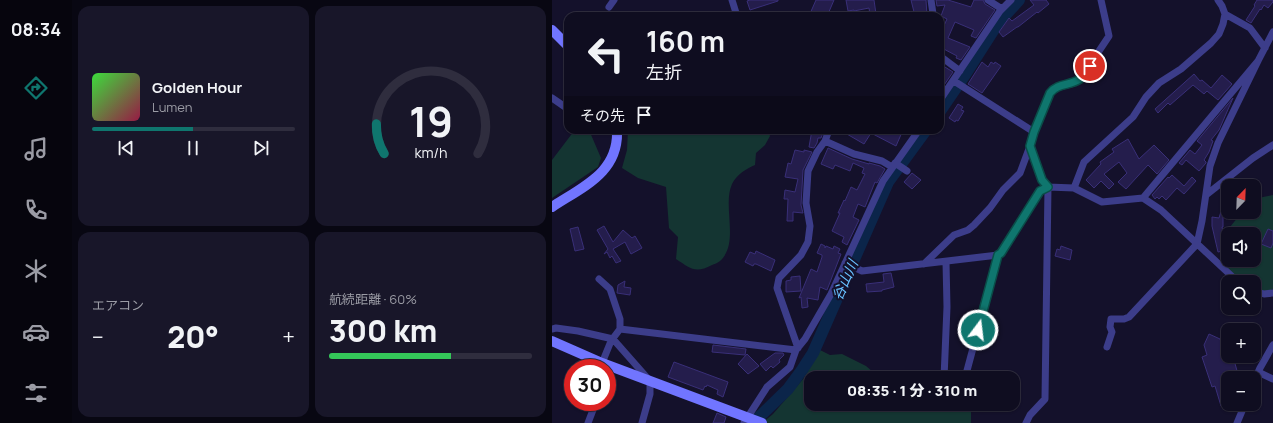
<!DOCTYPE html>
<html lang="ja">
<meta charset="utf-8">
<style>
body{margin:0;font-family:Manrope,"Noto Sans JP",sans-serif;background:#181629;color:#f1f3f6;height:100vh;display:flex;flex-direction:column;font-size:15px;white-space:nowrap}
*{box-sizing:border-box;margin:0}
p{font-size:13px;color:#9b9ca5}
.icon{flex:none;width:22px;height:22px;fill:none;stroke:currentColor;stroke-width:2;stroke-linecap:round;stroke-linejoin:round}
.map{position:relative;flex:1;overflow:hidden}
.side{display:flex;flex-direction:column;gap:6px;padding:6px;background:#080712;width:480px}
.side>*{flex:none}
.top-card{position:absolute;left:12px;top:12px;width:380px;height:122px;border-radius:12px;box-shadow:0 1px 3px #0004,0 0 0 1px #2f2d3e;background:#0f0d20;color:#f1f3f6;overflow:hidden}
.needle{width:26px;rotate:23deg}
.fabs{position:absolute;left:669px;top:179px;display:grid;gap:8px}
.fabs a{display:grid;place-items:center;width:40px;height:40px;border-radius:8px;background:#0f0d20;box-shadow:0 1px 3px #0004,0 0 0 1px #2f2d3e;font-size:20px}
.speed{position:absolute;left:12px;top:359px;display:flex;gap:8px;font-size:20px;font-weight:700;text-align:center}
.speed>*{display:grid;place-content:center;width:52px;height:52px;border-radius:50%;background:#0f0d20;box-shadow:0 1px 3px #0004,0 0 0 1px #2f2d3e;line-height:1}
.speed .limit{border:6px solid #d22;background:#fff;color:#111}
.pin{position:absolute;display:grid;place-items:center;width:34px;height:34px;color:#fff;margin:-17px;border:2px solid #fff;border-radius:50%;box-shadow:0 1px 4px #0007}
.me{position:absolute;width:44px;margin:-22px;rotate:15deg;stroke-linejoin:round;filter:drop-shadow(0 0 3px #0008)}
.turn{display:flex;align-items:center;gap:14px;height:84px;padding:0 16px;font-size:18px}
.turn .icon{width:52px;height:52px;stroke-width:2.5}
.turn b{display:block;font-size:28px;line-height:34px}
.then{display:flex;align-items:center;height:38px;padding:0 16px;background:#0003;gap:8px;font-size:15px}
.big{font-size:30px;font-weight:800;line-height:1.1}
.side .card{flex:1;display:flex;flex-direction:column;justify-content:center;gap:6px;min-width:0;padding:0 14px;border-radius:12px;background:#181629}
.side .dial{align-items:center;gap:0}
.dial svg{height:104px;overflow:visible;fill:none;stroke:#2f2d3e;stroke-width:7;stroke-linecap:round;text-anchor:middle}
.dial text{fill:#f1f3f6;stroke:none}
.song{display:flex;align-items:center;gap:12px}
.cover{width:48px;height:48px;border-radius:6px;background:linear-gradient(135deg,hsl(120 70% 55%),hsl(340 70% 35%))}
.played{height:4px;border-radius:2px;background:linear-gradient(90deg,#0f766e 50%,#2f2d3e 50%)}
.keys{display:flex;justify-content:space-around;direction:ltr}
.heat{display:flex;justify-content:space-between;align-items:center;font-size:22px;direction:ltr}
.charge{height:6px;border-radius:3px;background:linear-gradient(90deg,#34c759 60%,#2f2d3e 0)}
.side .tiles{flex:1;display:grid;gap:6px;grid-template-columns:repeat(2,1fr)}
.trip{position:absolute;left:252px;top:371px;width:216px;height:40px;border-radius:12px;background:#0f0d20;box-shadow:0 1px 3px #0004,0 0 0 1px #2f2d3e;font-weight:800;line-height:40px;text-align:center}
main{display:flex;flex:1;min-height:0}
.menu{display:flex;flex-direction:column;width:72px;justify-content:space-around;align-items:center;background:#06050d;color:#9b9ca5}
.menu .icon{width:28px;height:28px}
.menu .selected{color:#0f766e}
.menu b{font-size:18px;color:#f1f3f6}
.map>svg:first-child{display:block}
.green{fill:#143532}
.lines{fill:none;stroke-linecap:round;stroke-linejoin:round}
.river{stroke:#0b254a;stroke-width:12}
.building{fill:#241d4c;stroke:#392f78}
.street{stroke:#3c3d8a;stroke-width:7}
.secondary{stroke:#7175ff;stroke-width:10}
.route-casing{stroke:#0a4d48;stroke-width:10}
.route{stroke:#0f766e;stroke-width:7}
.labels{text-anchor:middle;stroke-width:4;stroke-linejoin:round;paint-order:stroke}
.water-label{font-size:14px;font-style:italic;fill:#68c1ff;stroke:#14112b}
</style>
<main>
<nav class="menu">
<b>08:34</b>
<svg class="icon selected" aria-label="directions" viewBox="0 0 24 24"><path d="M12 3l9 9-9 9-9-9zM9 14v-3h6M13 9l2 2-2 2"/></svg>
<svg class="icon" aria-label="music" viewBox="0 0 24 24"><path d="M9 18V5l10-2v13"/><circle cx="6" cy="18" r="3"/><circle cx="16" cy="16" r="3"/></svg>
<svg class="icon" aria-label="phone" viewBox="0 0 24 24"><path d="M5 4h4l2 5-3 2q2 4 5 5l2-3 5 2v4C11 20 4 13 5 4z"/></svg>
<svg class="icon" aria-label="climate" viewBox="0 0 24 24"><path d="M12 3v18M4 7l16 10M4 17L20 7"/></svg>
<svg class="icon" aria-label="car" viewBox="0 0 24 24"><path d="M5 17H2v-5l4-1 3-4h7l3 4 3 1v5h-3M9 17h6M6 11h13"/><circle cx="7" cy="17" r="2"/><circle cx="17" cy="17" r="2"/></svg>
<svg class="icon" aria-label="filters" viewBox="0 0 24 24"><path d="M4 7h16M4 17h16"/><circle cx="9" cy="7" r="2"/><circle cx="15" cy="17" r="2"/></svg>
</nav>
<section class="side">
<div class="tiles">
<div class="card">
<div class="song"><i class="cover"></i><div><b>Golden Hour</b><p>Lumen</p></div></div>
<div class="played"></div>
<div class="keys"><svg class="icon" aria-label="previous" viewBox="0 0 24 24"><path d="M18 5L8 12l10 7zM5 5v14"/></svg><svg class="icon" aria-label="pause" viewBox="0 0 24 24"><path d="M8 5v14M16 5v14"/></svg><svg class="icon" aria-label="next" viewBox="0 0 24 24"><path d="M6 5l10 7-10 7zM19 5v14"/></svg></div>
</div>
<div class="card dial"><svg viewBox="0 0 100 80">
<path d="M14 69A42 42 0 1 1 86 69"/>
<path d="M14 69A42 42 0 0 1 8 46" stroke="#0f766e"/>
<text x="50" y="56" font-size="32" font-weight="700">19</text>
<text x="50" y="72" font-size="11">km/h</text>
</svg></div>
<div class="card"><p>エアコン</p>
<div class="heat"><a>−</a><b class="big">20°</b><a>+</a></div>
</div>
<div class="card"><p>航続距離 · 60%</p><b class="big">300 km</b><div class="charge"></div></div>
</div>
</section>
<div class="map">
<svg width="721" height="423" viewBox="0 0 721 423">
<rect width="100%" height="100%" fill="#14112b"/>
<path class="green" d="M37,130L49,158L46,167L0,198V160L22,131Z
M76,130H216L218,136L213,145L204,153L203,165C194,169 185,174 180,184C170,206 188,243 168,261C166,263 162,264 160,265C143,274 138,268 124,259L126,237L117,228L114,187L86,178L70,168L75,150Z
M721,195V289L713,292L702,288V282H690L669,262L676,234V260H702V234H676L678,227L690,212H702V201L706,198Z
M266,349L278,355L290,354L314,366L328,378H259V404H419V423H210L221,414L252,378Z"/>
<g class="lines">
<path class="river" d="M388,111L414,73L446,23L467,0
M201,423L236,389L250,370L261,353L336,182L374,130"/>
</g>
<path class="building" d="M198,0H226V1L198,10L195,1Z
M264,0H282L276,14H274L278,16H257Z
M294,0H322L324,14L318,15L317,8L302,11V10L296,11Z
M359,0H374L375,16H363Z
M384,0H396L419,7L422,0H431L433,4L443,10L424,38L419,36L422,30L403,22L396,38L418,47L409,60L404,58L405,56L388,47V29L390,30L395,19L389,16L393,5L385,6Z
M478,0H494L497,4L486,13L485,12L466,27H465L451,37L447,32L457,18L460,21L482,5Z
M705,0H721V2L716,8L712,5L709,10L708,9L699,23L694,20L703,6L702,5Z
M430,62L436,67L439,62L442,64L443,62L449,66L430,93L416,84Z
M388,64L401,72L388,91V78L391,74L388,73Z
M642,74L648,81L650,80L659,88L670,75L680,84L666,100L655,91L652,94L641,85L618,105L616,103L606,113L603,109Z
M681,98L667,130L659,140L661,141L657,152L652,160L654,162V163L647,171L634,160L630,165L627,163L638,150L643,154L650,145L645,141Z
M406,104L411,107L409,110L412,111L406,121L404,120L403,122L397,118Z
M260,130H272L269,138H266L265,143L262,148L257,147Z
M288,130H351L344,146L319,133L312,144Z
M576,139L587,159L602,145L617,160L605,174L596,165L574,189L566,182L575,173L567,162L552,174L562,184L557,189L549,181L542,188L534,180L549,164L548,162L562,152L560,149Z
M276,148L300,159L317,164V163L328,166L333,169L325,183L323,182L313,207L306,204L301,217L307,220L295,245L290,242L292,237L280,231L288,213H286L292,200L293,201L299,187L305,190L313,174L310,173L312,168L301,163L298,171L283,165L281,169L269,164Z
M243,150L252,152V150L260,152L251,170L249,205L251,213L241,212V221H235L236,199H232L233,190L243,192L246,179L233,177L236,163L239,164Z
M360,173L369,180L360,189L352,182Z
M620,175L632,186L640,177L644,181L632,194L625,188L614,200L610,196L607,199L605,197L603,199L600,195L616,177L617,178Z
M675,192H676V215L675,219L671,217V227H670L675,250L666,252L660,226V217L667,218Z
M52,226L61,242L71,230L80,238L83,236L90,248L79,254L73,242L61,249L69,261L64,263L60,256L58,258L55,252L52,254L56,249L45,230Z
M26,227L32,249L23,251L18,229Z
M716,229L721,231V243L719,248L709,244Z
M269,244L273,246V248L274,246L281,249L282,246L288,249L286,253L289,254L275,290L268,287L266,300L255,298L256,307L250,308L249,297L247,298L259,269L265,272L270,257V255L265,253Z
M509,246L520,250L518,260L503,256L505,249L508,250Z
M204,251L223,260L219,271L204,264H202L201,266L193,262L198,252L203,254Z
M339,273L342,287L330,290V291L315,292L314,284L332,282L331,274Z
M248,276L249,291L234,292V281L239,280V277Z
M73,281L72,287L79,288L78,295L65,293L66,285Z
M657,334L668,339L676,361L682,360L687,378H676V404L669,406L663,386L660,387L650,357L655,355L652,345Z
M161,345L194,349L193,355L160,352Z
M223,353H231L232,355L227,360L228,362L221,368L219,366L214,371L208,364Z
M195,354L207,366L196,374L186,364Z
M122,362L176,382L171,397L165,394L166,390L155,385L154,387L153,386L151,390L116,377Z
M165,413L174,417L172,423H161Z"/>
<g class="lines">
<path class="street" d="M180,0L185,16
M379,0L381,14L380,16
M436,0L450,9
M666,0L670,6L673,14L698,28L713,48
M57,7L62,0
M388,56L408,71
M402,81L482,132L478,146L490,180L496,187L493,399L478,415L474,423
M0,98L16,109
M388,100L448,11L459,0
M482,132L498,93L502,88L519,84L529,78L557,36L549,0
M273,141L302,154L330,161L340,167
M343,163L355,171
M522,188L532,162L581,117L594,97L607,83L629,69L659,43L667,34L671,24L673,14
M654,195L701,158L721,145
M591,198L706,61L721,32
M293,263L310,271L446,255L449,253L488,191L496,187L522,188L550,202L591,198L609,210L686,282
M372,264L402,235L416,230L422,225L438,208L451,190L468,173L478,146
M47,279L58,289L68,319V329
M702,291L712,294L721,293
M0,329L4,328L26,331L61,339L98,381V394L90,423
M555,347L560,332L558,327L559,319H572L577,317L645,244L650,221L658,166L666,143L706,61
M246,348L225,288L227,278L249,255L256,242L258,226L254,203L256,171L265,152L273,141L277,130
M48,368L59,341L68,329L244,350
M706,372L721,379
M392,378L395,307L394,262
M413,378L446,255
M702,382L708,368L721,345
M36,423L44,402
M192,423L215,387L238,367L244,350L253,339L279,294L331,181L367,130
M685,423L693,404"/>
<path class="secondary" d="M0,30L16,46
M0,207C30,187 67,173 65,130
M0,341L50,363L210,423"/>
</g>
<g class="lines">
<defs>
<path id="route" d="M426,330L446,255L449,253L488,191L496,187L490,180L478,146L482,132L498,93C506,83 517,86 528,79C532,76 535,70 538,66"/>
</defs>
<use href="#route" class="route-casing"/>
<use href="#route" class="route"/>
</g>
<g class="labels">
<g class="water-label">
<text transform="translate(293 280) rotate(-66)" y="5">谷山川</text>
</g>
</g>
</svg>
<div class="fabs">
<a><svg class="needle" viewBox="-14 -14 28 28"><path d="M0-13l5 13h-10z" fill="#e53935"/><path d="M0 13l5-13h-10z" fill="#9b9ca5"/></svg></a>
<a><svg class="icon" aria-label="sound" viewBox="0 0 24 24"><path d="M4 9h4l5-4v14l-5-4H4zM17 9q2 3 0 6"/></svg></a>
<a><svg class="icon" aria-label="search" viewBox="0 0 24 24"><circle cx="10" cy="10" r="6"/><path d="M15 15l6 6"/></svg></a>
<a>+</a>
<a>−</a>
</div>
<div class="speed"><div class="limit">30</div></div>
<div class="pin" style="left:538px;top:66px;background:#d93025"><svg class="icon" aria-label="arrive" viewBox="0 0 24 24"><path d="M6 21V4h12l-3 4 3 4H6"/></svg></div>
<svg class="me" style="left:426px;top:330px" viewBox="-20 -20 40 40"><circle r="17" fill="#0f766e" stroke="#fff" stroke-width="3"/><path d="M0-11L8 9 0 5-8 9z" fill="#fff"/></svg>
<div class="trip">08:35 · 1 分 · 310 m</div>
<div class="top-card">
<div class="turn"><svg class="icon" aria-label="left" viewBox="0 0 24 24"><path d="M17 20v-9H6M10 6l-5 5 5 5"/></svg><div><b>160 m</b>左折</div></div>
<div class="then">その先<svg class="icon" aria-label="arrive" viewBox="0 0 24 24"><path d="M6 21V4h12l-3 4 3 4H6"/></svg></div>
</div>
</div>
</main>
